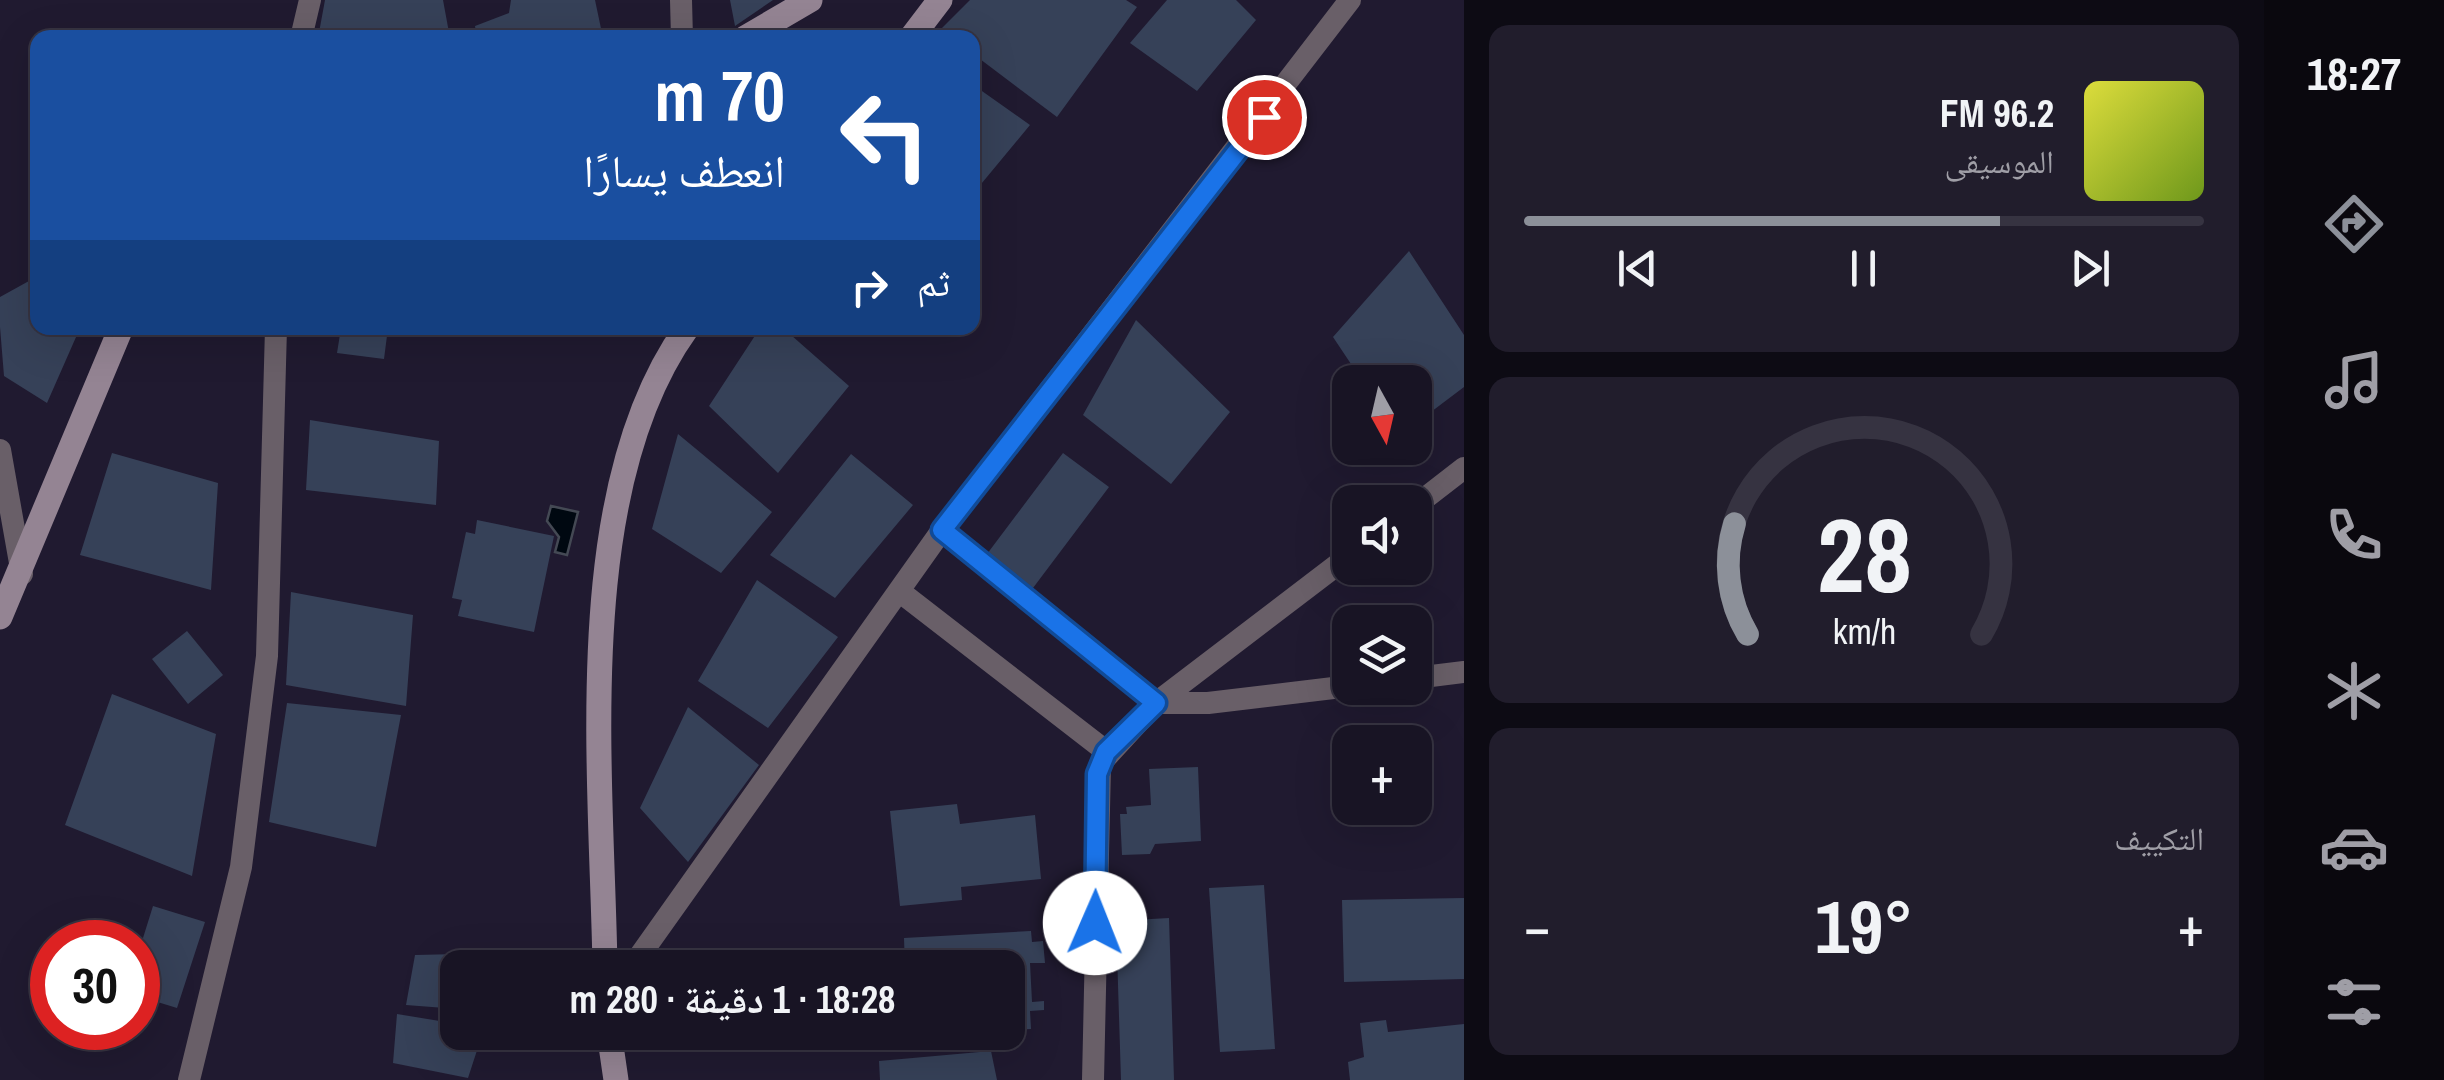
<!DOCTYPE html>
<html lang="ar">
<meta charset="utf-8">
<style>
body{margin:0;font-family:"Archivo Narrow","Noto Naskh Arabic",sans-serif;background:#211d2c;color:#f1f3f6;direction:rtl;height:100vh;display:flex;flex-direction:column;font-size:38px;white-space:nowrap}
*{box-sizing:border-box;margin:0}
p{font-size:32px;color:#9f9ea6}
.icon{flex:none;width:55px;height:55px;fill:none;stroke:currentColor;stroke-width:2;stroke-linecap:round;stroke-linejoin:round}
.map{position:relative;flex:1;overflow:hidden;direction:ltr}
.sheet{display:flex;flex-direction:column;gap:25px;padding:25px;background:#0d0b14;width:800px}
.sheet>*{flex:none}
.guide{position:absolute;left:30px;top:30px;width:950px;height:305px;border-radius:20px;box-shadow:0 10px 40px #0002,0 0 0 2px #363341;direction:rtl;background:#1a4fa0;color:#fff;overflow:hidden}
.needle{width:65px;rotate:172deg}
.fabs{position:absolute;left:1332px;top:365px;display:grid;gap:20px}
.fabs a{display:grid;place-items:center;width:100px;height:100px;border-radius:20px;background:#181424;box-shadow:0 10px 40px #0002,0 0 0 2px #363341;font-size:50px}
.speed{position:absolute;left:30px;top:920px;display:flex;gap:20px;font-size:50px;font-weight:700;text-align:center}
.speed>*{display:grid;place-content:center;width:130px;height:130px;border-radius:50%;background:#181424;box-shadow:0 10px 40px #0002,0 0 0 2px #363341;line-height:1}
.speed .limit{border:15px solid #d22;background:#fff;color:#111}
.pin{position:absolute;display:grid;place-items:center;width:85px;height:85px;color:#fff;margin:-42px;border:5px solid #fff;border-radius:50%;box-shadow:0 2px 10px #0007}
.me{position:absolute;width:110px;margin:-55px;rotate:1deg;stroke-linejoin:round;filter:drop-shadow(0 0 8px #0008)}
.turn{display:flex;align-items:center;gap:35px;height:210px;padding:0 30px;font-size:45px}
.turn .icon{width:130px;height:130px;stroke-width:2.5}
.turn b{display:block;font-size:70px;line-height:85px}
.then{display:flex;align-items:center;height:95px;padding:0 30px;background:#0003;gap:20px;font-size:38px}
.big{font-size:75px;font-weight:700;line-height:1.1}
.sheet .widget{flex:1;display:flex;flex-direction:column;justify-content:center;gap:15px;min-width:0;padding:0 35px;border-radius:20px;background:#211d2c}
.sheet .dial{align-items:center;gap:0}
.dial svg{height:260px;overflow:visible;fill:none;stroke:#363341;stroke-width:7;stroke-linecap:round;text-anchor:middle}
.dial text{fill:#f1f3f6;stroke:none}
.song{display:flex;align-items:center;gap:30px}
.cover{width:120px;height:120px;border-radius:15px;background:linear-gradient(135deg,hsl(60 70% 55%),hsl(80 70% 35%))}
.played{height:10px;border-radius:5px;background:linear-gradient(90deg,#8c9099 70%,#363341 70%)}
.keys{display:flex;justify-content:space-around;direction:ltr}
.heat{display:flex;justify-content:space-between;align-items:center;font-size:55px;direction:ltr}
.trip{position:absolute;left:440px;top:950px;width:585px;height:100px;border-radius:20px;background:#181424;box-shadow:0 10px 40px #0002,0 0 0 2px #363341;font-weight:700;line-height:100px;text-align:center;direction:rtl}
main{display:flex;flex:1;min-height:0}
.menu{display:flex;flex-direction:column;width:180px;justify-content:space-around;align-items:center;background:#0a080e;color:#9f9ea6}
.menu .icon{width:70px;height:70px}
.menu .active{color:#8c9099}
.menu b{font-size:45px;color:#f1f3f6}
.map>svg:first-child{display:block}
.water{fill:#000811;stroke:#444954;stroke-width:2.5}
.building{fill:#364158}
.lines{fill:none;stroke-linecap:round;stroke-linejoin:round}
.street{stroke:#695f68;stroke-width:22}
.secondary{stroke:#948493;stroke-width:25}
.route-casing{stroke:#114b97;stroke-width:25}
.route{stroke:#1a73e8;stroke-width:18}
</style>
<main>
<nav class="menu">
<b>18:27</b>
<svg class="icon active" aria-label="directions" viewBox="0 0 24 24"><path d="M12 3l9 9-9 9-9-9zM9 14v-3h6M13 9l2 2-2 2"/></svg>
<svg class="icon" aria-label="music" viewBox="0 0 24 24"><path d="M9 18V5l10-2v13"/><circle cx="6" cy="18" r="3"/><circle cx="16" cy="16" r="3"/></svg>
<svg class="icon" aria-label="phone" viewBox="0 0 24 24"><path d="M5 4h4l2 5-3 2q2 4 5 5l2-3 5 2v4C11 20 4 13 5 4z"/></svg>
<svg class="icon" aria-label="climate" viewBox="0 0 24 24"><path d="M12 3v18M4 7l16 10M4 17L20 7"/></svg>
<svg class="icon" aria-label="car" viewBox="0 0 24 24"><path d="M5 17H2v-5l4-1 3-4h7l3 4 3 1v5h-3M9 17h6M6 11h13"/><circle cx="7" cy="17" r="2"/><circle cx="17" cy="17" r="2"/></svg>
<svg class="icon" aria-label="filters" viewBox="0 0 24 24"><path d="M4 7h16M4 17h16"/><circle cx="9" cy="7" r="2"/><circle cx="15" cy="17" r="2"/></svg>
</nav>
<section class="sheet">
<div class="widget">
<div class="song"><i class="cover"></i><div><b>96.2 FM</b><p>الموسيقى</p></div></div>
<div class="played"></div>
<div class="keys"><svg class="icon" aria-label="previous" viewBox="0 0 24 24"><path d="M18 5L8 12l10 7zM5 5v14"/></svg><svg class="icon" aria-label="pause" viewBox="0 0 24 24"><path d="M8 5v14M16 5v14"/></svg><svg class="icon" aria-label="next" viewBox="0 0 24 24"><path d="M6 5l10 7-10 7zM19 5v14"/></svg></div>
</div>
<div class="widget dial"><svg viewBox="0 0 100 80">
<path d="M14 69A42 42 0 1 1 86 69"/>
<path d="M14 69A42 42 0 0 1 10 35" stroke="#8c9099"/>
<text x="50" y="56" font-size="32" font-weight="700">28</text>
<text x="50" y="72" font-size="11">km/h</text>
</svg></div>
<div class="widget"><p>التكييف</p>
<div class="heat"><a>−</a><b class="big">19°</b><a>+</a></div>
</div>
</section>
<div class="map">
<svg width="1464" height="1080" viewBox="0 0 1464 1080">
<rect width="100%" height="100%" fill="#201a30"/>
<path class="water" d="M551,506L578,512L567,555L555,552L559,537L547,521Z"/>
<path class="building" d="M325,0H443L450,38H318Z
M511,0H595L603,38H477L475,26L509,13Z
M730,0H773L735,26Z
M970,0H1126L1137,7L1057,117L972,53V38H952L941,29Z
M1167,0H1236L1256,20L1197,91L1130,43Z
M972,84L1030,125L972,195Z
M1409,251L1464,335V387L1415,424V382H1363L1333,337Z
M38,276V328H80L47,403L4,376L0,327V297Z
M1136,320L1230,412L1171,484L1083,415Z
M341,328H388L384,359L337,353Z
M760,328H783L849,386L778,473L709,406Z
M310,420L439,441L436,505L306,490Z
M678,434L772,512L721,573L652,529Z
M112,453L218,483L211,590L80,555Z
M1063,453L1109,487L1033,588L987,554Z
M851,454L913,505L835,598L770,555Z
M477,520L554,536L534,632L458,616L462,600L452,598L466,532L475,534Z
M757,580L838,637L768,728L698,681Z
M291,592L413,615L406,706L286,685Z
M187,631L223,675L188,704L152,659Z
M112,694L216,734L192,876L65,825Z
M287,703L401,715L376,847L269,822Z
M688,707L759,765L688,862L640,808Z
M1198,767L1201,841L1155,844L1150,854L1122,855L1120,814H1127L1126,807L1151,805L1149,769Z
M957,804L960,824L1035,815L1041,879L961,887L962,900L900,906L890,811Z
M1264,885L1275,1049L1220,1052L1209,888Z
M1464,898V979L1344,982L1342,900Z
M153,906L205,922L177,1008L138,996V954Z
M1169,918L1174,1080H1121L1116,921Z
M1031,931L1032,942L1043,941L1045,963H1030L1032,1002L1044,1001V1010L1030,1011L1031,1029L1008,1030V968H905L904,938Z
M502,953L497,968H458V1009L406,1005L415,955Z
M397,1014L458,1024V1032H483L468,1078L393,1063Z
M1386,1020L1388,1032L1464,1024V1080H1350L1348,1062L1364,1057L1360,1023Z
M991,1051L997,1080H880L879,1061Z"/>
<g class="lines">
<path class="street" d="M681,0L682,38
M301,38L310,0
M0,450L22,574
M1415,506L1464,468
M942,530L1156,703H1208L1350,686
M899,591L1107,752
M1415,678L1464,672
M631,968L942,530L1350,0
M189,1080L241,867L267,656L276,328
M1093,1080L1100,764L1156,703L1350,555"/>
<path class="secondary" d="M745,38L810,0
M911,38L940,0
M0,617L121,328
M605,968C602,775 570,490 687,328
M609,1032L616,1080"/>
</g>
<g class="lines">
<defs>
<path id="route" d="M1095,923L1097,774L1106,752L1156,703L942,530L1264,117"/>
</defs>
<use href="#route" class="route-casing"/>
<use href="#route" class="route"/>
</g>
</svg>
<div class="fabs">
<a><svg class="needle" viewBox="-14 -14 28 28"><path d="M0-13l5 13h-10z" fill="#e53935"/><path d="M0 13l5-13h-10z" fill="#9f9ea6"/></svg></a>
<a><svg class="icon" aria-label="sound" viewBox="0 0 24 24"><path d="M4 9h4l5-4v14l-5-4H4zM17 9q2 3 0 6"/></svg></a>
<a><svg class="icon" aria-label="layers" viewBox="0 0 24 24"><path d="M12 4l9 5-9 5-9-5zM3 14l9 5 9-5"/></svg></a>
<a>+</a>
</div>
<div class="speed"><div class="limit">30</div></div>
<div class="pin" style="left:1264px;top:117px;background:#d93025"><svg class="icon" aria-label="arrive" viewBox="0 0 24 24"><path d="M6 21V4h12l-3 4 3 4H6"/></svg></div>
<svg class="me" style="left:1095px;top:923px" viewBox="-20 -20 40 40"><circle r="19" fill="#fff"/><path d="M0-13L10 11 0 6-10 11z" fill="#1a73e8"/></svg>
<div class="trip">18:28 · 1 دقيقة · 280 m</div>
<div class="guide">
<div class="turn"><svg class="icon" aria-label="left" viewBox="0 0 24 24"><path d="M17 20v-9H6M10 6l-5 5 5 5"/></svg><div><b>70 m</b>انعطف يسارًا</div></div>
<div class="then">ثم<svg class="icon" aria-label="right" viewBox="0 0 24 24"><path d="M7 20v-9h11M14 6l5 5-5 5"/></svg></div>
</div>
</div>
</main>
